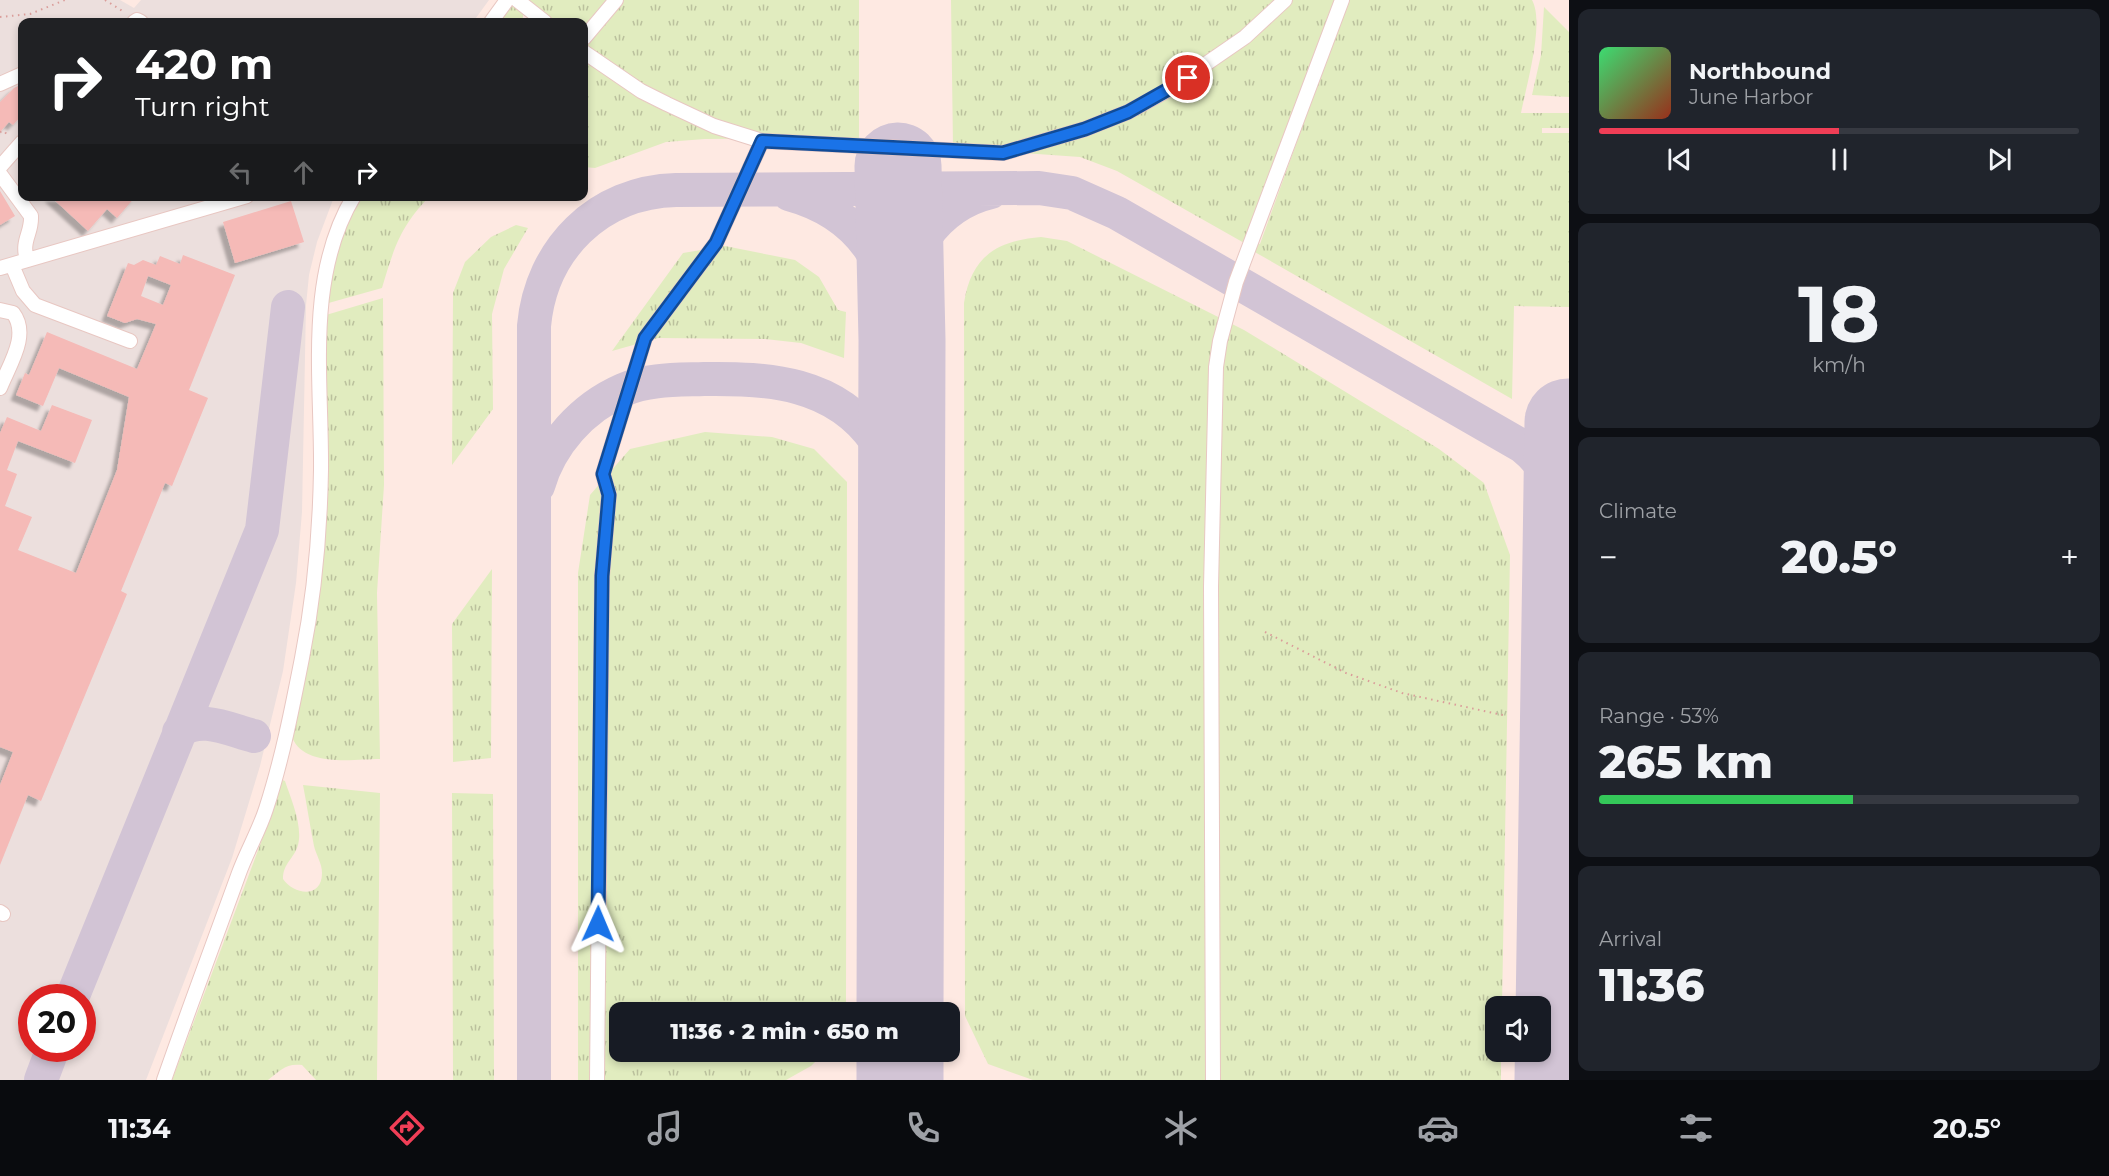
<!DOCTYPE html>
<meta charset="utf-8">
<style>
body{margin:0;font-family:Montserrat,sans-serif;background:#20242c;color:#f1f3f6;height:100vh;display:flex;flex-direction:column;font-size:22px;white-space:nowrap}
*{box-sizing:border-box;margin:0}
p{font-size:20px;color:#9ea1a6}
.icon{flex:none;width:33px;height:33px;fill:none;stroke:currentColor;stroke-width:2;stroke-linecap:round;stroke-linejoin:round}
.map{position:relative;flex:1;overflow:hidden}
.side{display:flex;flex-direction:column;gap:9px;padding:9px;background:#0d0f14;width:540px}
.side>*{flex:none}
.guide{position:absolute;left:18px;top:18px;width:570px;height:183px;border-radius:12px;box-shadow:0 3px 9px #0003;background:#202124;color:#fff;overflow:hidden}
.buttons{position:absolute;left:1485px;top:996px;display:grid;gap:12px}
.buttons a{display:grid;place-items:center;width:66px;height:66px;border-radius:12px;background:#171b24;box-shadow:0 3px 9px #0003;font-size:30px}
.speed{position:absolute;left:18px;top:984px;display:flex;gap:12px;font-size:30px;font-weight:700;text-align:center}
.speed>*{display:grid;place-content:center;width:78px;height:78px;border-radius:50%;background:#171b24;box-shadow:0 3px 9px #0003;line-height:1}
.speed .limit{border:9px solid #d22;background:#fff;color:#111}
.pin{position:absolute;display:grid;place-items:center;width:51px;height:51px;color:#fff;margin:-26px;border:3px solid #fff;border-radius:50%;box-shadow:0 2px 6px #0007}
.me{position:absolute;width:66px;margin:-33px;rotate:1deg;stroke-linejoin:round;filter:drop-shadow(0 0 4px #0008)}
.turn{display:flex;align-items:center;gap:21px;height:126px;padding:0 18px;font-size:27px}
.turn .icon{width:78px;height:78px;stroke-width:2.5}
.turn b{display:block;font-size:42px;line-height:51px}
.lanes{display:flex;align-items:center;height:57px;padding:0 18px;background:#0003;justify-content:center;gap:30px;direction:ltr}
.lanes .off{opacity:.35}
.big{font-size:45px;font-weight:800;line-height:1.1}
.side .widget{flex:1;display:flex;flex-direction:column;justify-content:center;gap:9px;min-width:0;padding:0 21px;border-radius:12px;background:#20242c}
.side .dial{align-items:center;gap:0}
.dial b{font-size:78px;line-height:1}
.song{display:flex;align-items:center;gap:18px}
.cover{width:72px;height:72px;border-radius:9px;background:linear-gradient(135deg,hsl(140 70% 55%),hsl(10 70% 35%))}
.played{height:6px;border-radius:3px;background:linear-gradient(90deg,#f03e56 50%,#363941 50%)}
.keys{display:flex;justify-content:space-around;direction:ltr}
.heat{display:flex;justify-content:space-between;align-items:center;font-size:33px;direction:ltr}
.charge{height:9px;border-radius:4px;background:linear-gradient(90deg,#34c759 53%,#363941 0)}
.trip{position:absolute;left:609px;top:1002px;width:351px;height:60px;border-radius:12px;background:#171b24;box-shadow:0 3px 9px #0003;font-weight:800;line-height:60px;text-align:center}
.tab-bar{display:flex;height:96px;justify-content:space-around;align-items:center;background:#090b0e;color:#9ea1a6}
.tab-bar .icon{width:42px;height:42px}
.tab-bar .current{color:#f03e56}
.tab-bar b{font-size:27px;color:#f1f3f6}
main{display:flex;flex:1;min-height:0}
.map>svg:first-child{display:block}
.industrial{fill:#ecdfdd;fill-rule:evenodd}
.grass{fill:url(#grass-tufts)}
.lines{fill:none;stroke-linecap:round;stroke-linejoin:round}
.taxiway{stroke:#d2c4d5;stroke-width:34}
.runway{stroke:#d2c4d5;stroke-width:87}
.building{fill:#f5bab7;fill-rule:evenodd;filter:url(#shadow)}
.minor-casing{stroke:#e8c7c2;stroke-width:16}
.path{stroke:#da9d9a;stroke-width:2;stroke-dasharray:1.5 4.5;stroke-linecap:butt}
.minor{stroke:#fff;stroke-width:14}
.route-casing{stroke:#114b97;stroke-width:15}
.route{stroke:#1a73e8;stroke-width:10}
</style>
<main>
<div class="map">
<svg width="1569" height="1080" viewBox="0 0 1569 1080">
<defs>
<pattern id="grass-tufts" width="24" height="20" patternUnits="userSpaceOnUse" patternTransform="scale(1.5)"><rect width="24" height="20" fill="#e1ecbf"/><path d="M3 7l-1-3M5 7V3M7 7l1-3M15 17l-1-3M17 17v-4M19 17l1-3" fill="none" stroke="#bbc19d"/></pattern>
<filter id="shadow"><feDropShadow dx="-5.5" dy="5.5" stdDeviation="1.5" flood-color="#0004"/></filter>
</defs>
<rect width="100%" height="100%" fill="#fee9e2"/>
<path class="industrial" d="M0,0H120L134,8L141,0H489L473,22H22V196L334,197L317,242L309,275L306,305L302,512L296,583L283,671L260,766L232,858L146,1080H0ZM32,998H82V1048H32Z"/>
<path class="grass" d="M526,0H607L584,28V22H554Z
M622,0H859V138L705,139L666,142L595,168L584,167V45Z
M951,0H1335L1246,244L1117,171L1080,157L953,148Z
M1348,0H1532C1545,23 1526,87 1521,113H1569V128H1542V133H1569V307L1514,306L1512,399L1253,251L1256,243L1260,244Z
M513,4L524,11L522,22H498Z
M1544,7L1569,32V97L1532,95L1541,55Z
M358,197H429C400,227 394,248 382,288L325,304L330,268Z
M516,225L528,228L504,269L492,314L493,409L452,465L453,293L465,262L491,237Z
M1041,237L1067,241L1244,330L1439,449L1484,483L1510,555L1502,1006H1496V1052H1501V1080H1033L988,1064L965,1016L964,303C971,257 996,241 1041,237Z
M725,246L795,260L819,277L838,310L846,312L844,358L801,343L765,339L658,338L612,351L683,253Z
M383,298L384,485L377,593L380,759C354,759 304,768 292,737L316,587L326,315Z
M705,432L772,437L814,449L847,482L846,1002L843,1012H620V1052H825L811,1066L786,1080H578V573L590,495L630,449Z
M492,569L491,758L453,762L452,624Z
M280,779L285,781C291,799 303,826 298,845C294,859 283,863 283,879C294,895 322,899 322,873C322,863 316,855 314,846C310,826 307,806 303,785L380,793L377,1080H316L302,1065C285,1063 280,1071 268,1080H172L263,837Z
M452,793L493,794L494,1080H453Z"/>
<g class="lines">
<path class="taxiway" d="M789,194C866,215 889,268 902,340
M902,313C900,258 936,205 991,192
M538,486C550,444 582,408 623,390C648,379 677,380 704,379C768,378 835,382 876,441C896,469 898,503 902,536
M179,732C200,714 230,730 254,736
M72,998L262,530L288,307
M41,1080L53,1048
M534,1080V326C541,249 598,192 676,190L1039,188L1072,193L1117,213L1522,446C1555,472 1562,503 1566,543"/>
<path class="runway" d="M898,166L902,340L900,1012
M900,1080V1052
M1558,1080L1568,422"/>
</g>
<path class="building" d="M22,84V115L13,125L9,122L0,132V102L14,88Z
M0,191L15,216L0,225Z
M50,196H136L117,218L107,209L88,231Z
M291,201L304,242L235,263L223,222Z
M183,255L235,275L189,390L208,398L172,486L165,483L121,591L127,594L41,801L28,795L0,865V785L13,752L0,747V433L7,417L41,431L52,405L92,420L75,463L18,441L7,470L17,474L5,506L32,517L18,550L76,573L117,470L129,397L59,368L43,406L16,395L25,373L29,375L47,332L137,369L156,324L137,319L125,323L107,316L128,263L134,265L143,260L156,265L160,256L180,264ZM148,276L171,285L163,305L141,296Z"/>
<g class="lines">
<defs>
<path id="minor" d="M517,0L545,22
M134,22L137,20L141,22
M491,22L507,0
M584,38L616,0
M584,52L641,91L667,104L714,126L762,141L1003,153L1085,129L1128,112L1168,90L1245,37L1285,0
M0,84L22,74
M0,167L22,142
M0,174L31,216C32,234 21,240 27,260
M12,265L23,291L35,305L130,341
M0,268L247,196
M0,310L13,313C30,335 9,365 0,388
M0,912L3,914
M164,1080C188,1011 214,942 239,873C247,851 259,831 266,809C282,760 292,709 302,658C314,598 320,532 321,470C322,380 305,277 354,196
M597,1080L602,576L609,495L603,474L645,338L716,243L762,141
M1213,1080L1211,587L1216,367L1220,341L1236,282L1342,0"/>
</defs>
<use href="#minor" class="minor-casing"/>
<path class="path" d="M105,0L124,12
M0,17L30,14L65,0
M0,132L4,131L9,137
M1265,632L1346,673L1402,693L1507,716"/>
<use href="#minor" class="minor"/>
</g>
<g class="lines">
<defs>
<path id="route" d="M598,924L602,576L609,495L603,474L645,338L716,243L762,141L1003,153L1085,129L1128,112L1188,78"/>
</defs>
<use href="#route" class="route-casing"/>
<use href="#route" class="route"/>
</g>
</svg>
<div class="buttons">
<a><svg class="icon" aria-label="sound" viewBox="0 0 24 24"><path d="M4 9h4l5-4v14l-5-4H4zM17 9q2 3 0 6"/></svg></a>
</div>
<div class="speed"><div class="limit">20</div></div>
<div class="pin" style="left:1188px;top:78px;background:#d93025"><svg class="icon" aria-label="arrive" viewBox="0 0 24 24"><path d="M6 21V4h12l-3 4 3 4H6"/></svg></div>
<svg class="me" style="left:598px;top:924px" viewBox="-20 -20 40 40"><path d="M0-17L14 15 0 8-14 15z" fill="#1a73e8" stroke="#fff" stroke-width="4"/></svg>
<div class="trip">11:36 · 2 min · 650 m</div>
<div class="guide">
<div class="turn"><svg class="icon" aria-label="right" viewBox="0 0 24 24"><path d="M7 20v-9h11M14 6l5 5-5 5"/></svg><div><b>420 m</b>Turn right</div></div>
<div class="lanes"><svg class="icon off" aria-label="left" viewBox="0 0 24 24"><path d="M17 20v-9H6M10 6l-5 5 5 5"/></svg><svg class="icon off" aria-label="ahead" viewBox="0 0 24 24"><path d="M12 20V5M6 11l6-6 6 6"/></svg><svg class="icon" aria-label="right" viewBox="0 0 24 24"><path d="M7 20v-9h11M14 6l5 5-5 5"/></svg></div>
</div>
</div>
<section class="side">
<div class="widget">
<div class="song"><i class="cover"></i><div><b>Northbound</b><p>June Harbor</p></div></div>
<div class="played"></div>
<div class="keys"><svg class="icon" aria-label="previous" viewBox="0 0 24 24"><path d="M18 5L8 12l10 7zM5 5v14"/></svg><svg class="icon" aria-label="pause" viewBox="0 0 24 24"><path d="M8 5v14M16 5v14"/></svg><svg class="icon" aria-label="next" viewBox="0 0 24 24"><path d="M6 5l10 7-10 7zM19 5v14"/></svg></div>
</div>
<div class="widget dial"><b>18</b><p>km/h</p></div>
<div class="widget"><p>Climate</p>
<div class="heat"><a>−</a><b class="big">20.5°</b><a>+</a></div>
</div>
<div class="widget"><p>Range · 53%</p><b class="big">265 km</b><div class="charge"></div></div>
<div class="widget"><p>Arrival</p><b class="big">11:36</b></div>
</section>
</main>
<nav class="tab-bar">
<b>11:34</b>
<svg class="icon current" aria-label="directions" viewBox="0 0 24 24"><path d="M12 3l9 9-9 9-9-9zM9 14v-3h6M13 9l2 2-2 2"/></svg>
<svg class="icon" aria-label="music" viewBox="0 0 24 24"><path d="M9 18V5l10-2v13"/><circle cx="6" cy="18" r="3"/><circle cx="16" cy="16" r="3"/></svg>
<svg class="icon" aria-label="phone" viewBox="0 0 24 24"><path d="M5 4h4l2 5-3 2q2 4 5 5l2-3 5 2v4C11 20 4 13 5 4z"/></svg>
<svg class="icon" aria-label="climate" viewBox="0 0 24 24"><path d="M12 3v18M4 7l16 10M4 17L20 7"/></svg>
<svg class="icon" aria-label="car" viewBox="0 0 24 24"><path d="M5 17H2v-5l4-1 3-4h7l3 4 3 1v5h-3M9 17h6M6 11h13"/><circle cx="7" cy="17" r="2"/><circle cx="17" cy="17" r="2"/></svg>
<svg class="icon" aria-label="filters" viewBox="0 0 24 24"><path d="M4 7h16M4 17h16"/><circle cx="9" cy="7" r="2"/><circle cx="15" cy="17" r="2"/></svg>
<b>20.5°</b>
</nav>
